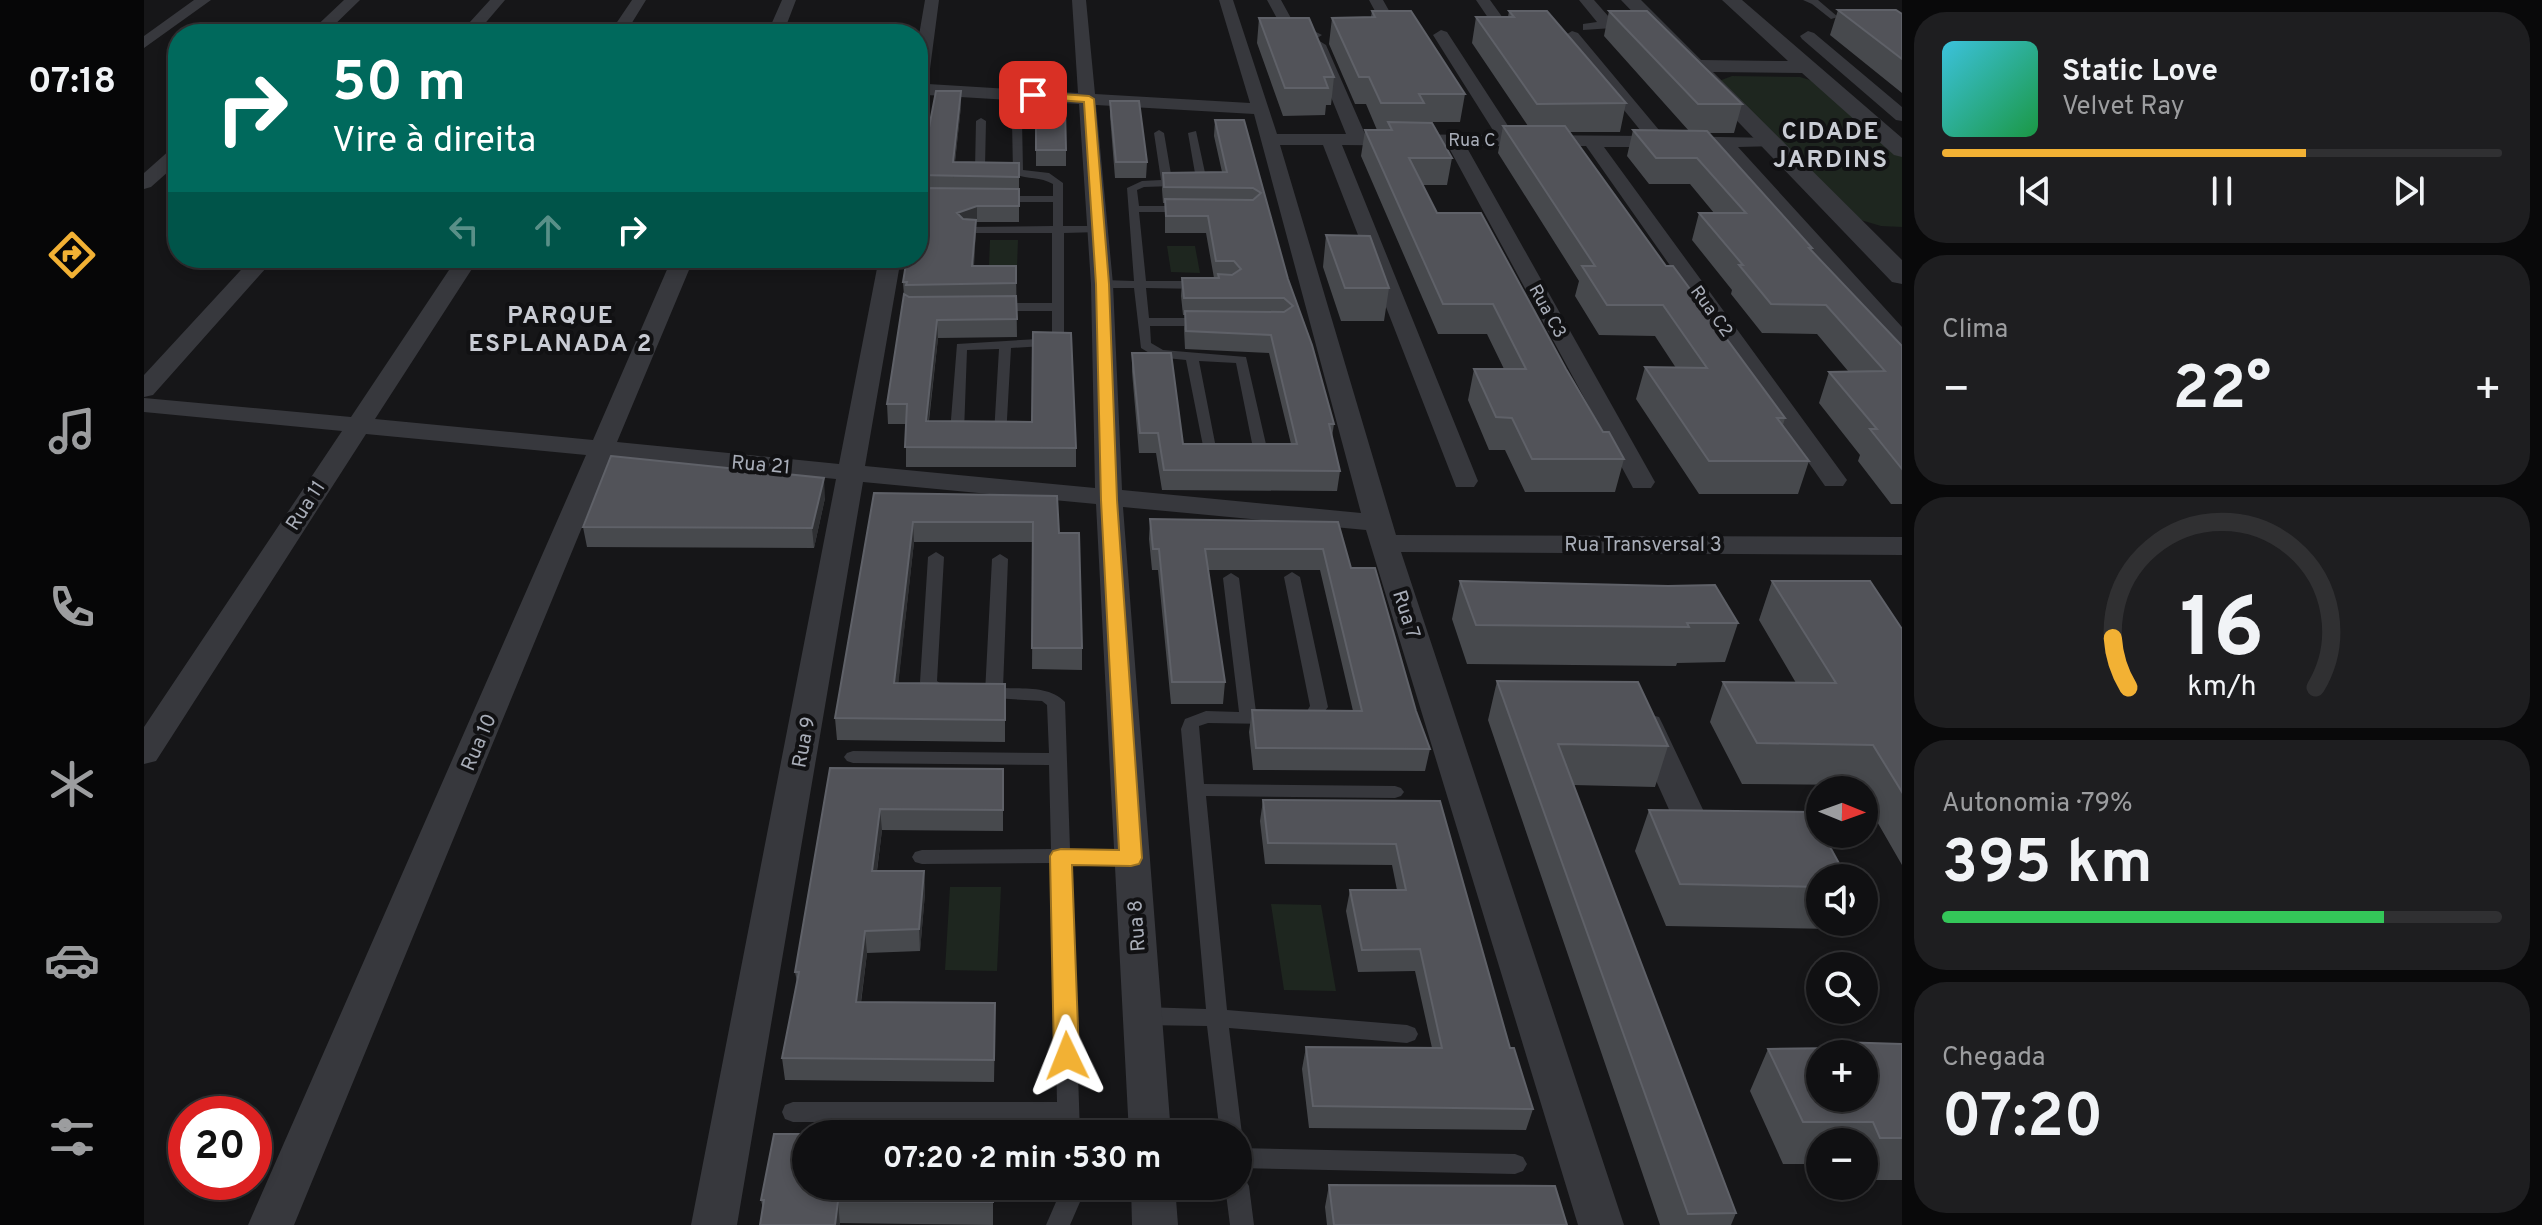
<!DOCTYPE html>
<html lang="pt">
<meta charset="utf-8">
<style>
body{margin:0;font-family:Overpass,sans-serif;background:#1e1e20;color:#f1f3f6;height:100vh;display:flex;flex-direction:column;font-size:30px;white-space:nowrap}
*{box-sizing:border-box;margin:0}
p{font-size:26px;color:#9c9d9f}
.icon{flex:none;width:44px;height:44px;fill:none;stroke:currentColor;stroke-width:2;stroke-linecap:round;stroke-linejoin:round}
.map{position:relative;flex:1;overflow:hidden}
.details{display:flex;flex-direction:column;gap:12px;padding:12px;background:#09090a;width:640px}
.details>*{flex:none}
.hud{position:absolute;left:24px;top:24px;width:760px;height:244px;border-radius:32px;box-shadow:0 4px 12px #0003,0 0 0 2px #303032;background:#00695c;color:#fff;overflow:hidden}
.needle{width:52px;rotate:91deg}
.controls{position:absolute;left:1662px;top:776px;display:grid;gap:16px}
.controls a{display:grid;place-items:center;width:72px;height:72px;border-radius:50%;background:#101012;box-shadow:0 4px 12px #0003,0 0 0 2px #303032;font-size:40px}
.speed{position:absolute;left:24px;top:1096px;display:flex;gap:16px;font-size:40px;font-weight:700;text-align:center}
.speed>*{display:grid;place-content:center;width:104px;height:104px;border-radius:50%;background:#101012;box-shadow:0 4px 12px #0003,0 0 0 2px #303032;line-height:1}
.speed .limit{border:12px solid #d22;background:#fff;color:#111}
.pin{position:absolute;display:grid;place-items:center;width:68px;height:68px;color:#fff;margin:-34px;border-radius:16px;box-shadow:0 4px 12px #0006}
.me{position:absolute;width:88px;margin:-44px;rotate:358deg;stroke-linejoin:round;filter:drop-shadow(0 0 6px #0008)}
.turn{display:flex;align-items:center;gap:28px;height:168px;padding:0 32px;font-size:36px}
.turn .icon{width:104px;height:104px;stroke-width:2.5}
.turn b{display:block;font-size:56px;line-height:68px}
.lanes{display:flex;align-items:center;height:76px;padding:0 32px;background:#0003;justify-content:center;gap:40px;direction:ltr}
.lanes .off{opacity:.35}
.big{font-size:60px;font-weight:700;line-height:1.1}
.details .widget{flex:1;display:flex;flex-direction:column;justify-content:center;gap:12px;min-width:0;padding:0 28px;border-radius:32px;background:#1e1e20}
.details .dial{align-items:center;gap:0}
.dial svg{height:208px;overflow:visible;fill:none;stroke:#303032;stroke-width:7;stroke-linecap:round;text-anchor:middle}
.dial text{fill:#f1f3f6;stroke:none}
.song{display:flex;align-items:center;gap:24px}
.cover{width:96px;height:96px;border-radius:12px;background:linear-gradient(135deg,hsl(190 70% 55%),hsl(140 70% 35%))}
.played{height:8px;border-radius:4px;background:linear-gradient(90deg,#f2b134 65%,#303032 65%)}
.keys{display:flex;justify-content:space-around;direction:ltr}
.heat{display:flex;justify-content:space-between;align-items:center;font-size:44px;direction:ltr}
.charge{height:12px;border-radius:6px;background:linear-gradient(90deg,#34c759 79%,#303032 0)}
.trip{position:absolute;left:648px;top:1120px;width:460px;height:80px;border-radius:40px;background:#101012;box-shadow:0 4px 12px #0003,0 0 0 2px #303032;font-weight:700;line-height:80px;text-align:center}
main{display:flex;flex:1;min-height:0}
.menu{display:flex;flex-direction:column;width:144px;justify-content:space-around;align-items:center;background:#060607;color:#9c9d9f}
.menu .icon{width:56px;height:56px}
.menu .selected{color:#f2b134}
.menu b{font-size:36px;color:#f1f3f6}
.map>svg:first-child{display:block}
.green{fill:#1e261f}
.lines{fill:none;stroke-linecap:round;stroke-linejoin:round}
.service{fill:#37383d;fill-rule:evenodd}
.minor{fill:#37383d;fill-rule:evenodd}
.tertiary{fill:#37383d;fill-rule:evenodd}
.wall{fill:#47494d}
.shaded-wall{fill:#2f3033}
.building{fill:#525359;stroke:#5f6168;stroke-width:2;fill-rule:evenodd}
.route{fill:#f2b134;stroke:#9d7322;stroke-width:2}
.labels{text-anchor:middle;stroke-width:8;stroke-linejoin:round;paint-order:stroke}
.far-street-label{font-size:18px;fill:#a8adb8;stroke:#111113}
.street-label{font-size:20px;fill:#a8adb8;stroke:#111113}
.far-district-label{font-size:24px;font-weight:bold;letter-spacing:2px;fill:#c9ccd4;stroke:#111113}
</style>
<main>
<nav class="menu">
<b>07:18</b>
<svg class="icon selected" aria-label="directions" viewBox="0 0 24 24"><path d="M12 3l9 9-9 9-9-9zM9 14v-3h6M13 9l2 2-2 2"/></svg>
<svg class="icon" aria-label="music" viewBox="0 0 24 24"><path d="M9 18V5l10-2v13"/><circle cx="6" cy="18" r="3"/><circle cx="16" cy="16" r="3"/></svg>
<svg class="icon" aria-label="phone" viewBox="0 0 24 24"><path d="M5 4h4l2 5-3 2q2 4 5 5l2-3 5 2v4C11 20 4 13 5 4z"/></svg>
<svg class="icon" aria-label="climate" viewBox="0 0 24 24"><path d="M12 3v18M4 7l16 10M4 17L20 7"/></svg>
<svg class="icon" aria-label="car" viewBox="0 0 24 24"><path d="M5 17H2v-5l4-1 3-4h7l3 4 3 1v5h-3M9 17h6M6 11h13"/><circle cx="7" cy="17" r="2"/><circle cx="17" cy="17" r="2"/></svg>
<svg class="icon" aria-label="filters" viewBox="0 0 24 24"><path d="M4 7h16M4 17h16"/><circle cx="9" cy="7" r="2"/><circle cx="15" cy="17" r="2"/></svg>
</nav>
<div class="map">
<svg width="1758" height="1225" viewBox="0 0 1758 1225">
<rect width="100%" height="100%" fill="#161618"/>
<path class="green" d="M1588,76L1656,77L1675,83L1758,157V227L1737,226L1710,218L1575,81Z
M846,240H874L873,267L845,266Z
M1023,246H1051L1056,273L1027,272Z
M806,887H857L853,971L801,970Z
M1127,904L1177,905L1192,991L1140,990Z"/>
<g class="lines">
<path class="service" d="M1659,0H1674L1694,17L1687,19L1668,4Z
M837,118L842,121L841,167L853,173L848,176L831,169L832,121Z
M873,118L878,121L879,170L905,173L919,183V226H955L960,229L955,232L920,233V334L900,346L867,348L862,437H852L850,434L855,349L823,350L820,432L813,436L806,432L813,344L894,339L908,332V311H852L846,307L852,303H908V233H821L816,230L821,227L909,226V202H856L851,199L856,196H909V184C895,176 881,180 869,173L868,121Z
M1015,130L1020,133L1028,180L1052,179L1044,133L1052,131L1063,182L1058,185L1000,187L993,190L995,206H1042L1047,209L1042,212H995L1002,281H1058L1064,285L1058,289L1002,288L1005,318H1060L1066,322L1060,326H1006L1007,343L1019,350L1102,357L1124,453L1122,456L1117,457L1110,453L1092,363L1055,361L1073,453L1066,457L1061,456L1042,360L1012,357L997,348L990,288H958L952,284L958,280L990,281L983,188L998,181L1017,180L1010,133Z
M792,552L800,557L793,681L810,693L801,698L786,695L776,682L784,557Z
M856,554L864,559L859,688C880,689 906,686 921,702L926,849L987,851L994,853L997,858L994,863L987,865L927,863L936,1134H914L913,1122H649L641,1119L638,1112L641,1105L649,1102H913L908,863L778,864L771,862L768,857L771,852L778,850L907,849L905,765L709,763L703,761L700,757L703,753L709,751L905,753L903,705L898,701L850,698L841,693L848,559Z
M1148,572L1156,577L1184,707L1174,720L1154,724L1148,722L1145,718L1148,714L1163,711L1166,706L1140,577Z
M1087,573L1095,578L1112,712H1127L1136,718L1127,724L1064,723L1055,726L1060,784L1251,786L1257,788L1260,792L1257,796L1251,798L1062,796L1083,1010L1263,1025L1271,1028L1274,1034L1271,1040L1263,1043L1085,1028L1098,1134L1094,1141V1134H1076L1063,1026L998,1025L990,1022L987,1016L990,1010L998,1007L1062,1009L1037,729L1041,719L1062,711L1095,712L1079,578Z
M1094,1148L1371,1154L1379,1157L1383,1164L1379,1171L1371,1174L1094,1168Z
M1094,1176L1101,1179L1105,1186L1110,1225H1086L1081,1186H1094Z
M914,1186H938L939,1195L926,1225H902L915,1195Z"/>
<path class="minor" d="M50,0H67L0,48V36Z
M200,0H216L181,34H164Z
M346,0H361L332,34H315Z
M488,0H502L481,34H465Z
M638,0H652L639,34H623Z
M781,0H795L784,84L934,93L928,0H942L951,94L1106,103L1075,0H1089L1133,134H1202L1166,45L1174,40L1182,45L1221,134L1352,135L1289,35L1297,30L1303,32L1370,135L1501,136L1420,36L1428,31L1434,33L1520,136L1633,138L1635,142L1633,146L1594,147L1758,327V348L1750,346L1574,147H1460L1703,480L1699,486H1681L1442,146H1322L1511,482L1507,488H1489L1304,146L1198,145L1334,481L1330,487H1312L1179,145H1136L1252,535L1758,537V555L1257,552L1480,1225H1434L1222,530L979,507L1027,1134H985L952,504L719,482L593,1225H547L692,479L467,457L150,1225H104L442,455L222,434L12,761L0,764V727L198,431L0,412V398L207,417L313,258H335L231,419L449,440L528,258H550L473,442L695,464L735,258H757L721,466L951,488L947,284L935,104L783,95L780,100L774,101V41ZM952,105L1110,114L1217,513L978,490L969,284Z
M1123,0H1137L1148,20L1178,35L1170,40L1137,26Z
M1225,0H1239L1252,23L1249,26H1239Z
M1332,0H1346L1364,25L1361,28H1351Z
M1435,0H1450L1472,25L1469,28L1439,30V24L1453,22Z
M1664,31L1670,33L1758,107V121L1752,120L1658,39L1656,36Z
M34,147V163L7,187L0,189V173L27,149Z
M108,258H131L9,395L0,397V375Z
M1503,714L1515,717L1519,725L1561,814L1556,823L1544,826L1532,823L1527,814L1487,725L1491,717Z
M987,1186H1031L1034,1225H988Z"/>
<path class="tertiary" d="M1477,0H1497L1557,60L1644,61L1578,0H1598L1758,138V157L1750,155L1658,73L1569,72L1758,260V284L1748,282Z"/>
</g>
<path class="wall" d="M1694,10L1758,14V93L1686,35Z
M1228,11L1321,94L1316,122H1277L1308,158L1303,185H1279L1293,213L1422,369L1459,432L1480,459L1471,492H1381L1361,450H1345L1324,400L1330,369H1360L1343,334H1294L1217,156L1221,130H1233L1222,104H1211L1185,44L1188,18L1227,17Z
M1365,11L1482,103L1476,132H1425L1522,266L1641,418L1639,425L1665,461L1654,494H1555L1492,399L1501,367L1532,368L1511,336L1455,335L1431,296L1435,281L1354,153L1359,126H1384L1328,43L1332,17H1364Z
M1465,11L1598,104L1590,133H1564L1668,248L1667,250L1758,346V504H1747L1714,461L1716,455L1675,403L1685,372L1704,371L1673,334L1618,333L1587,294L1588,290L1548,240L1555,213H1570L1546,184H1505L1483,156L1489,130L1545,131L1460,36Z
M1115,18L1190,77L1187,105H1182L1181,115L1139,116L1113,43Z
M966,101L1003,162L1002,178H971L966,116Z
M817,106L811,162L875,163V222H832L830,266H872L873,337L794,338L785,421L932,448V467H762V424H744L743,404L760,296L759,282L777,188L776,175Z
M892,107L922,150V166H892Z
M1071,120H1100L1144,279L1190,424L1188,437L1196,471L1193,491L1018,490L1012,453H995L988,372V353L1039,444H1147L1125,353L1041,349L1040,329L1041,315H1039L1037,296L1038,278H1070L1062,233H1021V203H1019L1018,189L1019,173L1078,172L1070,136Z
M1182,235L1245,288L1240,321H1197L1179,267Z
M730,493L913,496L915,533L938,648V670L888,669L889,542H770L754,683L861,684V742L693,740L691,718Z
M681,498L670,548L443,547L439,527Z
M1006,519L1194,522L1207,568L1272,711L1286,749L1281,771L1109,770L1105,732L1108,710L1209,711L1176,570H1064L1081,682L1079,704H1027L1014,570H1008L1005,539Z
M1316,581L1594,623L1581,662L1533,663L1532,666L1323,664L1308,619Z
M1628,581L1758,629V865L1720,799V790H1715L1712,785L1598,784L1566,722L1579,682L1652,683L1615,620Z
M1353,681L1524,746L1511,787L1429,785L1592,1213L1587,1225H1516L1344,720Z
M686,768L859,769V831L738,830L733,871H780L781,893L776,951L723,953L717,1003L851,1025L850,1082L641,1080L638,1058L653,982L651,972Z
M1119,800L1296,801L1366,1048L1389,1109L1382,1130L1165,1128L1158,1069L1162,1047L1288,1048L1271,971L1214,972L1202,911L1206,890H1253L1248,865L1121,864L1116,821Z
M1505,810L1676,878V922H1693L1690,929L1522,926L1491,851Z
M1693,1042L1758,1044V1180H1720V1142H1676V1164H1639L1606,1091L1624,1049L1690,1048Z
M1185,1185L1423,1225H1183L1181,1207Z
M849,1186V1225L696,1223V1225H616L619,1209L617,1200Z"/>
<path class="shaded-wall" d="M817,91V106L809,178V162Z
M833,206V222H832V236L828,283L813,229V213Z
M793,320L794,338L782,441V421Z
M680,478L681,498L670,548L668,528Z
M769,522L770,542L752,705L750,683Z
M736,809L738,830L730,893L728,871Z
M780,871L781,893L776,951L775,929Z
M721,931L723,953L714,1024L712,1002Z
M694,1201L696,1225H691Z"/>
<path class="building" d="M1694,10H1752L1758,14V59Z
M1228,11H1267L1321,94H1275L1280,103H1237L1225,77H1215L1188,18L1231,17Z
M1365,11H1403L1482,103L1393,104L1332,17H1370Z
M1465,11H1503L1598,104H1554Z
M1115,18H1165L1190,77H1180L1184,88H1141Z
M792,91H817L809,162L875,163V177L776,175Z
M966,101H995L1003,162H972Z
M892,107H921L922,150H892Z
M1071,120H1100L1144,279L1168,345L1190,424H1185L1196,471L1020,470L1014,433H996L988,353H1027L1039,444H1153L1127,335L1042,331L1041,311L1140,312L1149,306L1140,298H1040L1038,278H1075L1074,274L1088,275L1097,269L1090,261H1072L1064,216H1022L1021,199L1109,200L1117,193L1109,188L1020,187L1019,173L1083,172Z
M1244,122L1288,123L1308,158H1265L1293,213H1337L1422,369L1459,432H1465L1480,459H1388L1368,418L1352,417L1330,369H1382L1349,304H1299L1221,130H1248Z
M1359,126H1421L1522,266H1529L1641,418H1633L1665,461H1565L1501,367L1563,368L1519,305H1463L1438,266H1451Z
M1489,130L1563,131L1668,248H1665L1758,346V469L1726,429H1733L1685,372L1741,371L1682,305L1627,304L1595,265H1599L1555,213H1602L1553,158H1512Z
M776,188L875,189V206H833L813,213L819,219L832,220L828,266H872V283L762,285L763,282H759L763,258H774V198Z
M1182,235L1226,236L1245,288H1201Z
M760,294L765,297L872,296L873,319L793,320L782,421L888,422L889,332L927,333L932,448L761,447L763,404H743Z
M467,456L680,478L668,528L439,527Z
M730,493L913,496L915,533H935L938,648H888L889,522H769L750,683L861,684V720L691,718Z
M1006,519L1194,522L1207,568H1231L1272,711L1286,749L1112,748L1108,710L1218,711L1179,549H1061L1081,682H1028L1015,549H1009Z
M1316,581L1524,586L1571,585L1594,623H1543L1545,627L1332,625Z
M1628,581H1726L1758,629V792L1729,745L1613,743L1579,682L1692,683Z
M1353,681L1494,682L1524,746L1414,744L1592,1213L1544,1214Z
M686,768L859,769V810L736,809L728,871H780L775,929L721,931L712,1002L851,1003L850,1060L638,1058L655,972H651Z
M1119,800L1296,801L1366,1048H1370L1389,1109L1169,1106L1162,1047L1298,1048L1276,949L1218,950L1206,890H1262L1252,844L1124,843Z
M1505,810L1667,812L1676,829V834H1679L1703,878H1676V887L1536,884Z
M1693,1042L1758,1044V1138H1736L1729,1122H1659L1624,1049L1696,1048ZM1676,1054H1720V1098H1676Z
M630,1134H670H662V1186H849V1202L694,1201L691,1225H616L620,1200H617Z
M1185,1185L1411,1186L1423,1225H1190Z"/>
<path class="route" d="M889,92L945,96L950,99L965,284L973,500L998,858L995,864L987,866L928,865L935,1056L931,1063L923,1066L914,1063L910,1056L906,856L909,851L917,849L975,850L957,500L952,284L940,102L885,98V93Z"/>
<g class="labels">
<g class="far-street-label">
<text x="1328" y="146">Rua C</text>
<text transform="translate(1404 311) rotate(61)" y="6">Rua C3</text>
<text transform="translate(1568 311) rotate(54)" y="6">Rua C2</text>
</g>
<g class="street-label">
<text transform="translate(617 464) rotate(5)" y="7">Rua 21</text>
<text transform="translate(161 505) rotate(-57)" y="7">Rua 11</text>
<text x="1499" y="551">Rua Transversal 3</text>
<text transform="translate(1263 614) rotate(72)" y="7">Rua 7</text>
<text transform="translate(334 742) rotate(-67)" y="7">Rua 10</text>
<text transform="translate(659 742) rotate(-79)" y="7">Rua 9</text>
<text transform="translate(992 926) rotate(-94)" y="7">Rua 8</text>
</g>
<g class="far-district-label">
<text x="1687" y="139">CIDADE<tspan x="1687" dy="28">JARDINS</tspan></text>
<text x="417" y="323">PARQUE<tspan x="417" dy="28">ESPLANADA 2</tspan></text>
</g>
</g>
</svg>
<div class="controls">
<a><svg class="needle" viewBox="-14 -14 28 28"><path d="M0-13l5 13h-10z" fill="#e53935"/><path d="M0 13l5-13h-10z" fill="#9c9d9f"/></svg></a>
<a><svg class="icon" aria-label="sound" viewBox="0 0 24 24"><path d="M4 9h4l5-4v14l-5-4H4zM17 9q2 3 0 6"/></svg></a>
<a><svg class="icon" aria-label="search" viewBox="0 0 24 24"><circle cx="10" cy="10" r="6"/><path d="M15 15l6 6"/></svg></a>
<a>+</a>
<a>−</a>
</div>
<div class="speed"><div class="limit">20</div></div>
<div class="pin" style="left:889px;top:95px;background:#d93025"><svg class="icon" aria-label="arrive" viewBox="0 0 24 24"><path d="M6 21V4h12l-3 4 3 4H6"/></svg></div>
<svg class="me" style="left:923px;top:1056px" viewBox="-20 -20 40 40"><path d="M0-17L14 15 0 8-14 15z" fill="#f2b134" stroke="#fff" stroke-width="4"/></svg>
<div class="trip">07:20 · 2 min · 530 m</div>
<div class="hud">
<div class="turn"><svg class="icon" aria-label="right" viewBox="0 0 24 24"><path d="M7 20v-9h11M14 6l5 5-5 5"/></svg><div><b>50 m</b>Vire à direita</div></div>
<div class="lanes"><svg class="icon off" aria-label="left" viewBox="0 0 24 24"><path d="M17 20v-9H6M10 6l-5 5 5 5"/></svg><svg class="icon off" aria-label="ahead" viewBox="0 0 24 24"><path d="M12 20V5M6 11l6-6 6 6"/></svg><svg class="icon" aria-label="right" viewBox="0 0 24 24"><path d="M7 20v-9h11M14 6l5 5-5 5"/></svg></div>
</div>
</div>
<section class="details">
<div class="widget">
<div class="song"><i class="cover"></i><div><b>Static Love</b><p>Velvet Ray</p></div></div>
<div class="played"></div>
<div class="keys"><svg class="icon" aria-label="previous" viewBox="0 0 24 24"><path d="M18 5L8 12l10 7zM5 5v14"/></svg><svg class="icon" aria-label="pause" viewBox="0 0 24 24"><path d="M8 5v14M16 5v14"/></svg><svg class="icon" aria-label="next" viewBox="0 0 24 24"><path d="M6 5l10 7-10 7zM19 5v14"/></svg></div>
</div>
<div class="widget"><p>Clima</p>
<div class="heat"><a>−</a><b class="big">22°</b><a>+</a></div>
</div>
<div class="widget dial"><svg viewBox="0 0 100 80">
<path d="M14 69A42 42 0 1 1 86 69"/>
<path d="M14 69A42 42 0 0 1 8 50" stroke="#f2b134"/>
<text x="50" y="56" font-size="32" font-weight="700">16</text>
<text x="50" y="72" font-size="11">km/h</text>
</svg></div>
<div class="widget"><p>Autonomia · 79%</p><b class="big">395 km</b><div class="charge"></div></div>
<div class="widget"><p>Chegada</p><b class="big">07:20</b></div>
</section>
</main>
